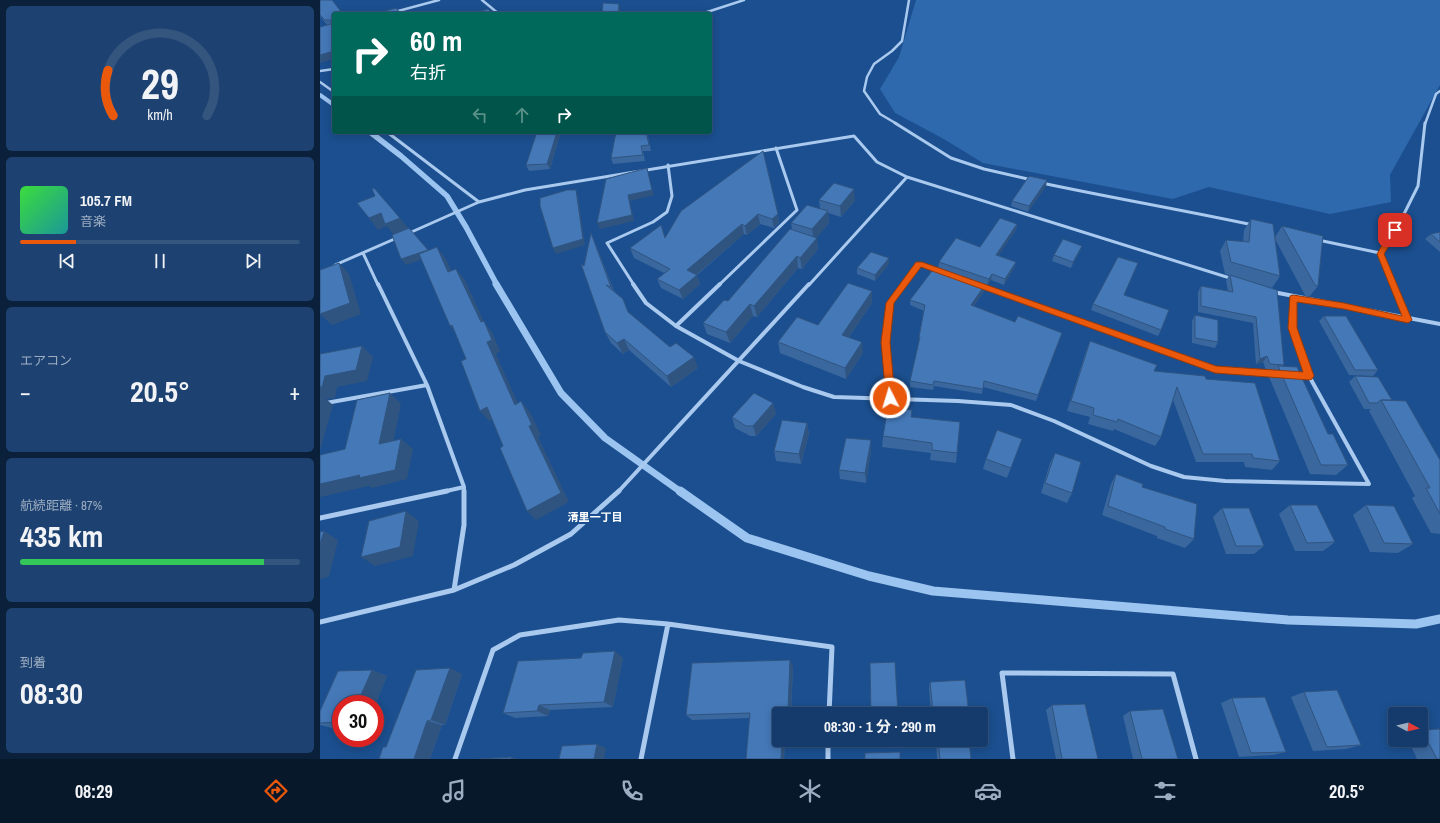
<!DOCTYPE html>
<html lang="ja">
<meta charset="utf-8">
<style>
body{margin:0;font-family:"Archivo Narrow","Noto Sans JP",sans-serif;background:#1d4271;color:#f1f3f6;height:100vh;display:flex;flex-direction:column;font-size:15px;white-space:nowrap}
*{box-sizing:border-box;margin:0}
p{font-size:13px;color:#9dadc1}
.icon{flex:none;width:22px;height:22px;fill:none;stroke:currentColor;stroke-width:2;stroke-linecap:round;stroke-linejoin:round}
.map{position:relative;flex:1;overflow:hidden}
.details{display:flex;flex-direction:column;gap:6px;padding:6px;background:#0b203b;width:320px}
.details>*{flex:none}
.banner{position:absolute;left:12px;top:12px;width:380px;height:122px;border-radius:4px;box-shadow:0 2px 10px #0003,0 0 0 1px #33557e;background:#00695c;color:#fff;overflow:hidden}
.needle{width:26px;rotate:97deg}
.controls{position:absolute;left:1068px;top:707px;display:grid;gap:8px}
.controls a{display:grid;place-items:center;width:40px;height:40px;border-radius:4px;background:#143b6b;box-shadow:0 2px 10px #0003,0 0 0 1px #33557e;font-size:20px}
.speed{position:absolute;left:12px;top:695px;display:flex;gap:8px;font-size:20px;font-weight:700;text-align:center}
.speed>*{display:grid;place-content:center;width:52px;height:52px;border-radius:50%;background:#143b6b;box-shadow:0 2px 10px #0003,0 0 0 1px #33557e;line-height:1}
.speed .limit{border:6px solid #d22;background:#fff;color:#111}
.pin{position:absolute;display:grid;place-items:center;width:34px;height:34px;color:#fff;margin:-17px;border-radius:8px;box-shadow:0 2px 6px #0006}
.me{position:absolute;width:44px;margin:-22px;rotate:355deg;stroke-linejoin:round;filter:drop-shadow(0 0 3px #0008)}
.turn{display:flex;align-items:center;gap:14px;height:84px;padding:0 12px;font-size:18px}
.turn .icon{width:52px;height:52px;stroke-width:2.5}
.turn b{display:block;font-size:28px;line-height:34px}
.lanes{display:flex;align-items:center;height:38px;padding:0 12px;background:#0003;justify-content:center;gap:20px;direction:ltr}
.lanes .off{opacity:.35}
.big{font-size:30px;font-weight:700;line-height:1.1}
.details .tile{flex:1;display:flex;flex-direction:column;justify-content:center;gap:6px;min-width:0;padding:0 14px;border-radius:6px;background:#1d4271}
.details .dial{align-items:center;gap:0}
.dial svg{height:104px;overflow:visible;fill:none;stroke:#33557e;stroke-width:7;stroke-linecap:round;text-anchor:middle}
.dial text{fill:#f1f3f6;stroke:none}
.song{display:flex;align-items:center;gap:12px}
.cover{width:48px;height:48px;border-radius:6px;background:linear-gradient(135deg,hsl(120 70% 55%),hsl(180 70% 35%))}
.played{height:4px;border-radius:2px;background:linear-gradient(90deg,#ea580c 20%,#33557e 20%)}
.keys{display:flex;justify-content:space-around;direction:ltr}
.heat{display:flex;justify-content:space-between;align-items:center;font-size:22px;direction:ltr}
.charge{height:6px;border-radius:3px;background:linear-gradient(90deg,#34c759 87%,#33557e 0)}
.trip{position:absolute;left:452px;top:707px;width:216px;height:40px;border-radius:4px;background:#143b6b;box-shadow:0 2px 10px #0003,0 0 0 1px #33557e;font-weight:700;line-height:40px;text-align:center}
.menu{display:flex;height:64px;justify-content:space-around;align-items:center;background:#08182b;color:#9dadc1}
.menu .icon{width:28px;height:28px}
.menu .selected{color:#ea580c}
.menu b{font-size:18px;color:#f1f3f6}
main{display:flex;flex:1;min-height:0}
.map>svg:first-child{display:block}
.green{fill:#2e69ad}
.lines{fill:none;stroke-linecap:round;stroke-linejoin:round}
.stream-far3{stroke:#9cc4f0;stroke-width:4}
.stream-far2{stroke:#9cc4f0;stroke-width:5.5}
.stream-far1{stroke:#9cc4f0;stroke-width:7}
.stream{stroke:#9cc4f0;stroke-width:9}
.minor-far3{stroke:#a9c9ee;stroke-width:2.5}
.minor-far2{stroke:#a9c9ee;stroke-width:3}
.minor-far1{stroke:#a9c9ee;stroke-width:4}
.minor{stroke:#a9c9ee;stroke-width:5}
.wall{fill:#3a679d}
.shaded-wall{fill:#305480}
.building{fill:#4478b7;stroke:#305480}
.route{fill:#ea580c;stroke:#983908}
.labels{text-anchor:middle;stroke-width:4;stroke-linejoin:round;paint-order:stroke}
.neighbourhood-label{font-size:11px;font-weight:bold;fill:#fff;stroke:#1b4f8f}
</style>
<main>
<section class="details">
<div class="tile dial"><svg viewBox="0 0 100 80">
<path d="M14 69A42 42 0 1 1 86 69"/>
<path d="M14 69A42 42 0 0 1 10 34" stroke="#ea580c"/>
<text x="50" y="56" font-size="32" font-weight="700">29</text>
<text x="50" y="72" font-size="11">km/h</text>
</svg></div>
<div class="tile">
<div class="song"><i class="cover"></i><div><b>105.7 FM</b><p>音楽</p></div></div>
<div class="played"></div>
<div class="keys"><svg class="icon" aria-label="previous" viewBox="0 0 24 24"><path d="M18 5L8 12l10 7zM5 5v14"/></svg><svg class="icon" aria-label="pause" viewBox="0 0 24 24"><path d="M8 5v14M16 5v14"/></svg><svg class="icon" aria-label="next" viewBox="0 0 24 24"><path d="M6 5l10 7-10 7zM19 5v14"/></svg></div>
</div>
<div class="tile"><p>エアコン</p>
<div class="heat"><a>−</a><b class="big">20.5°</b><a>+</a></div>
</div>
<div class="tile"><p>航続距離 · 87%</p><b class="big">435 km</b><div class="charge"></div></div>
<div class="tile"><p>到着</p><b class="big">08:30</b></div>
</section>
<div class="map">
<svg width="1120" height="759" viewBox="0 0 1120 759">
<rect width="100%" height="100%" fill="#1b4f8f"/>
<path class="green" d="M596,0H1120V85L1070,175L1071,202L1010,214L889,187L853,199L663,163L622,138L575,113L560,89L579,57Z"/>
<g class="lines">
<path class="stream-far3" d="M0,95L14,105"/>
<path class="stream-far2" d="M50,132L81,156L127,196L146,227L177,285"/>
<path class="stream-far1" d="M176,284L241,393L285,438L361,492"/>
<path class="stream" d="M360,491L427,538L549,576L613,591L968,620L1096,624L1120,619"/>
<path class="minor-far3" d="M162,0L179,14
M67,14L119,0
M381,14L424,0
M0,71L14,69
M0,82L14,92
M577,124L560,114L544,91L547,77L554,64L572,51L582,41L589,0
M1105,124L1116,94L1120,91"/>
<path class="minor-far2" d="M575,123L631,158L664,169L712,180
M67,132L159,202
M722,183C792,198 863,210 933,225
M87,234L159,202L205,190L534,136L557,162L587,177L913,279
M998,240L1060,253
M43,253L58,285
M1060,253L1082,218L1098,186L1105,123
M1060,253L1073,285
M15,265L79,237
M314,285L287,243L333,222L347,212L352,196L348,165
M399,285L477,210L456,148
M489,285L587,177
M584,285L599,264L618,271"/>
<path class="minor-far1" d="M58,284L107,385L144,487V492
M313,284L326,303L356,326L419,361L483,387L514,397L638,401L691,405L734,421L831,466L864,477L905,481L1049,484L989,376L972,328L973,298
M1073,284L1088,320
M660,286L895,370L957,374
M953,292L1120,324
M356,326L400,284
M975,375L989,376
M570,398L565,341L570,303L584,284
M0,404L107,385
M122,492L144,487
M298,492L489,284"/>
<path class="minor" d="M0,518L127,491
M134,590L144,525V491
M0,622L134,590L194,565L251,534L299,491
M508,740V759
M135,759L173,650L200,635L299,620L348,624L512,647L509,714
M321,759L348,624
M693,759L682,673L853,674L876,759"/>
</g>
<path class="wall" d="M0,0H12L14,59L7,25L0,16Z
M217,132H239L240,135L230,169L209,171L206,165Z
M327,132L331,151H323L325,161L293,164L291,158Z
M443,151L458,214L459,223L454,228L440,224L427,235L424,234L377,275L380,284L363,299L341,288L337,279L344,273L314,258L310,248L345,237Z
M726,186L708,212L691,206L692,201Z
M499,200L535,201L521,217L508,213L509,223L496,238L498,249L482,269L478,268L437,317L433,316L410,343L387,334L383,323L408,301L472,230L471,223L500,209Z
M931,219L955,237L962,226L998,286L989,297H986L955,239L960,276L952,288L964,365L963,366L1008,434L1028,465L1016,475L990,474L949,377L954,370H946L943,362L936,364L933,323L878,312V292L881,286L908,291L906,281L909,275L905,274L900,251L906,240L923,242L924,230Z
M697,224L696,230L678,255L696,262L694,268L684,285L671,280L667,285L618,268L619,262L660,247Z
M1120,232V252L1105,239L1111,234Z
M271,233L276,245L294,291L309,313L350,347L378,368L351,387L309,350L303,354L291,343L285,332L264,266Z
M762,246L760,251L751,268L732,261L734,255Z
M569,258V264L555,281L537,274V268Z
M552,291V303L529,337L543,353L526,379L460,353L458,342L498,325Z
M664,291L654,306L695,322L742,333L716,401L663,387L662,394L614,386L613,390L590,387V381L599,343V337L604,311L590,305V300Z
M804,295L841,330L838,336L771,310L773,304Z
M875,315L898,342L895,348L872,343V321Z
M1004,316L1058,370L1053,376L1029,375L999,321Z
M770,341L834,371L886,379L960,461L952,470L925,467L924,462H876L853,400L841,437L835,446L794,429L793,431L768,424L770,417L747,411L766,351Z
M1035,376L1072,400L1120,460V534L1111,533L1092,498L1095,496L1049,411L1051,409H1044L1029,382Z
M453,403L456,414L436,436H430L415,428L412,417Z
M592,410L591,417L637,453L636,463L610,460L611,453L562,447L563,436Z
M487,423L489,434L481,464L456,461L454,451Z
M702,439L687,478L663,469L666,459Z
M551,440V451L546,483L520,479L519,470Z
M735,453L752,493L747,503L721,493L730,463Z
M796,474L822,487L874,539L865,548L837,538V536L782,515L791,484Z
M970,505L1015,542L1003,551H975L959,514Z
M1046,505L1093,544L1078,553L1050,552L1033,515Z
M902,508L944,546L934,554H906L893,517Z
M303,658L293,707L230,710L228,716L195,718L183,713Z
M473,666L471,714H459V740H465L464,759H426L430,718L372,720L366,715Z
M52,670L67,676L55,705V704H21V728H12L0,725V711Z
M142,674L125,725H122L110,759H59L66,747Z
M610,682L649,714H611L609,688Z
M984,692L1041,745L1026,749L993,751L971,697Z
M912,698L966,752L953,755L919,757L901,703Z
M732,705L778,759H736L726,710Z
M810,711L858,759H813L803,716Z
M1120,729V759H1097L1088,740H1101V730Z
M616,740H649L651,759H617Z"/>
<path class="shaded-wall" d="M299,4L301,13V14H298Z
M14,51V59L0,63V55Z
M237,132H239L240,135L230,169L227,164Z
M327,168L334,195L310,201L314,221L280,229L277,223L308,195Z
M727,180L726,186L708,212L709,206Z
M534,189L535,201L521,217L520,206Z
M256,190L258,196L265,245L236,254L233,248Z
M508,211L509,223L494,241L492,229Z
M61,213L80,218L89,229L74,235L67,226L58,230L49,218Z
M438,214L440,224L427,235L425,226Z
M458,214L459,223L454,228L452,219Z
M422,224L424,234L370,280L367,270Z
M697,224L696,230L675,261L676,255Z
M271,233L276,245L296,298L291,287Z
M497,238L498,249L482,269L480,258Z
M762,246L760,251L751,268L753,262Z
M117,247L126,259L137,283L128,272Z
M108,250L112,256L86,265L81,259Z
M477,256L478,268L437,317L434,306Z
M569,258V264L555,281V275Z
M696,262L694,268L684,285L685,279Z
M19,263L29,274L41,314L12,325L0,314Z
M136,269L145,280L164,322L172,332L180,351L176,354L203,415L195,405L167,342L161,322Z
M672,274L671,280L667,285L669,279Z
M377,275L380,284L363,299L359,290Z
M665,285L664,291L650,311L651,305Z
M552,291V303L523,346L522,335Z
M430,304L433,316L410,343L406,332Z
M132,325L139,337L130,326Z
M304,339L309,350L303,354L297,343Z
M542,342L543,353L526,379L525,368Z
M42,346L53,357L47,381L17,387L15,398L6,399L13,405L0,451V387L5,376Z
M947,356L943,362L936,364L940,359Z
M374,357L378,368L351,387L347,376Z
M70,393L81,404L71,454L59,444Z
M201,401L210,412L221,435L218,437L249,502L216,520L207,511L209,426Z
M453,403L456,414L436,436L433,426Z
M167,407L176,418L169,421L160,411Z
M487,423L489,434L481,464L479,454Z
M81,439L93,449L87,479L52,488L49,486L0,497V484Z
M551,440V451L546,483L545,473Z
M86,511L99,521L93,556L55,566L41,557Z
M4,531L18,540L9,577L0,579V545Z
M295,651L303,658L293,707L284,702Z
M470,660L473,666L471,714H469L468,711Z
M130,668L142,674L125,725L111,720Z
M52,670L67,676L55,705V704H37Z
M219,705L230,710L228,716L217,711Z
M107,721L122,725L110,759H94Z
M462,740H465L464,759H461Z
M277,744L286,748L284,759H274Z
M192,757L198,759H191Z"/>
<path class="building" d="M0,0H12L23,14H14V51L0,55V27L11,24L12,20H5L0,15Z
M283,3L299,4L298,14H282Z
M76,8L81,14H54Z
M168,9L173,14H149Z
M217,132H237L227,164L206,165Z
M296,132H326L329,145L321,146L323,155L291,158Z
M443,151L458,214L452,219L438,214L425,226L422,224L367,270L377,275L359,290L337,279L350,269L310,248L341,225L345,238L361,211Z
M327,168L332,190L308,195L312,215L277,223L286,179Z
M709,176L727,180L709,206L692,201Z
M514,183L534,189L520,206L499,200Z
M54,188L80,218L65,224L61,213L49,218L37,203L55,196L52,189Z
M247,190H256L263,239L233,248L220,206V198Z
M487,205L508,211L492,229L471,223Z
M680,218L697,224L676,255L696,262L685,279L672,274L669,279L619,262L636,238L660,247Z
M931,219L953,224L960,276L911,262L906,240L929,242Z
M962,226L1003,236L998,286L995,285Z
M89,228L108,250L81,259L72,235Z
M470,229L497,238L480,258L477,256L434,306L430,304L406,332L383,323L404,300L408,301Z
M1120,232V242L1111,234Z
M271,233L291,287L286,285L303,299L308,312L350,347L356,343L374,357L347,376L304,339L297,343L285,332L261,264L264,266Z
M743,239L762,246L753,262L734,255Z
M117,247L128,272L136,269L161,322L164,321L172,340L167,342L195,405L201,401L212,425L209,426L241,493L207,511L180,448L183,446L167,407L160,411L141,361L146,359L132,325L130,326L99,254Z
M551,252L569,258L555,275L537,268Z
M798,257L818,263L804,295L849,310L841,330L773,304Z
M19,263L30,303L0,314V270Z
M615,267L665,285L651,305L695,322L698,316L742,333L718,395L664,381L663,389L614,381L613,385L590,381L600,337H599L605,305L590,300Z
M910,275L957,290L964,365L950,364L947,356L940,359L936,317L881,306V286L913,292Z
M528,283L552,291L522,335L542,342L525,368L458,342L477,317L498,325Z
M875,315L898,320V342L875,338Z
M1004,316H1026L1058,370H1035Z
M770,341L837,365L834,371L885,376L886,379L935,383L960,461L933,458L932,454H883L857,387L841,437L798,419L797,422L773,415L774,408L751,401Z
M42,346L36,370L5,376L2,387H0V354Z
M958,366L977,367L1008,434H1013L1028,465H1001Z
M1035,376L1058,377L1072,400H1061L1057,403H1049Z
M70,393L59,444L81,439L75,470L39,478L40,475L0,484V455L25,449L37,400Z
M434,393L453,403L433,426H426L412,417Z
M1061,400L1086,401L1120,460V514L1106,488H1110Z
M568,407L592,410L591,417L640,422L637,453L612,450V443L563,436Z
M462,420L487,423L479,454L454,451Z
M677,430L702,439L691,468L666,459Z
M526,438L551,440L545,473L519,470Z
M735,453L761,462L752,493L725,483Z
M796,474L823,484L822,487L877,504L874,539L845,529V527L788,506Z
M970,505H997L1015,542L987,543Z
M1046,505L1074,506L1093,544L1064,543Z
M902,508H929L944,546H916Z
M86,511L80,547L41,557L49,521Z
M4,531L0,545V532Z
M295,651L284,702L219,705L217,711L183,713L198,661L261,658L263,653Z
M470,660L468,711L463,712V714H459V740H462L461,759H426L430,713L366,715L372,663Z
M575,662L578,714H551L550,663Z
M130,668L111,720L107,721L94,759H59L63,747H66L96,670Z
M52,670L37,704H21V722L0,723V711L18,671Z
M645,680L649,714H616L615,712H613L610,682Z
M1017,690L1041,745L1007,747L984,692Z
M945,697L966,752L931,753L912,698Z
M765,704L778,759H742L732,705Z
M843,709L858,759H822L810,711Z
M1120,729V759H1117L1102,730Z
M618,740H649L651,759H620Z
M277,744L274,759H239L242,746Z
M580,752V759H545V753Z
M192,757L191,759H158Z"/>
<path class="route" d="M1072,228H1077L1079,230L1064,254L1092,320L1088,323L1024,309L977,302V328L994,376L992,379L989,380L895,373L601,267L574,303L570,342L575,398L574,401H567L566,398L561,342L566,303L596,262H602L896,366L983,372L968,328L970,296L973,295L1024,303L1082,316L1057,254Z"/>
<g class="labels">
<g class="neighbourhood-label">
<text x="275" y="521">清里一丁目</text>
</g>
</g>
</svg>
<div class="controls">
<a><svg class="needle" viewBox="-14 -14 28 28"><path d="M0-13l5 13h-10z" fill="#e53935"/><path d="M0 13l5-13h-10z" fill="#9dadc1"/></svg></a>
</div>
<div class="speed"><div class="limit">30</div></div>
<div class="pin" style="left:1075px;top:230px;background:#d93025"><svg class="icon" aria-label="arrive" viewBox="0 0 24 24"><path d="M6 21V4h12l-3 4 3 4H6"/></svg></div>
<svg class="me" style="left:570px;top:398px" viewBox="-20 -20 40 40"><circle r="17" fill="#ea580c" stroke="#fff" stroke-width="3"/><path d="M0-11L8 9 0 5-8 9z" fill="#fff"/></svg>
<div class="trip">08:30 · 1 分 · 290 m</div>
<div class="banner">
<div class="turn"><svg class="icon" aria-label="right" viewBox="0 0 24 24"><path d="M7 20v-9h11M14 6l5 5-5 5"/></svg><div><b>60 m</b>右折</div></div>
<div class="lanes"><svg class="icon off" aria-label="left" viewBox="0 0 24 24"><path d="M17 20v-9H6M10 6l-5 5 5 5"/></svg><svg class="icon off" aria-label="ahead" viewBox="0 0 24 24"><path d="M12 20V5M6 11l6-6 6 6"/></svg><svg class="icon" aria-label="right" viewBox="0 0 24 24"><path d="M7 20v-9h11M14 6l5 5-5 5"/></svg></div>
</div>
</div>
</main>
<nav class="menu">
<b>08:29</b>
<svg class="icon selected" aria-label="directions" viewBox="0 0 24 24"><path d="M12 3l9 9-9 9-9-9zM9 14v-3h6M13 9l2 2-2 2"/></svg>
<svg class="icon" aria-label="music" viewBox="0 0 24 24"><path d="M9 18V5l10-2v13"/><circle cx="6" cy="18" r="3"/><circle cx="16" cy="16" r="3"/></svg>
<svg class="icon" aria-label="phone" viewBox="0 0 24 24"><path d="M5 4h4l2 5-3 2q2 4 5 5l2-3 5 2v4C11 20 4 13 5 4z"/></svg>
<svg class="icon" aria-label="climate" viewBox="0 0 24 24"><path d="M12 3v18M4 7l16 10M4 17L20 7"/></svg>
<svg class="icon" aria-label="car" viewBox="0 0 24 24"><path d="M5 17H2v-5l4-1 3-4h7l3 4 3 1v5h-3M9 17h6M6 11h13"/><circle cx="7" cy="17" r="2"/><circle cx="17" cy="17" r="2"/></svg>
<svg class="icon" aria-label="filters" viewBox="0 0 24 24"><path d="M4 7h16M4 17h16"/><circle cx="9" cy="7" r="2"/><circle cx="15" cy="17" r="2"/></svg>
<b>20.5°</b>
</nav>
